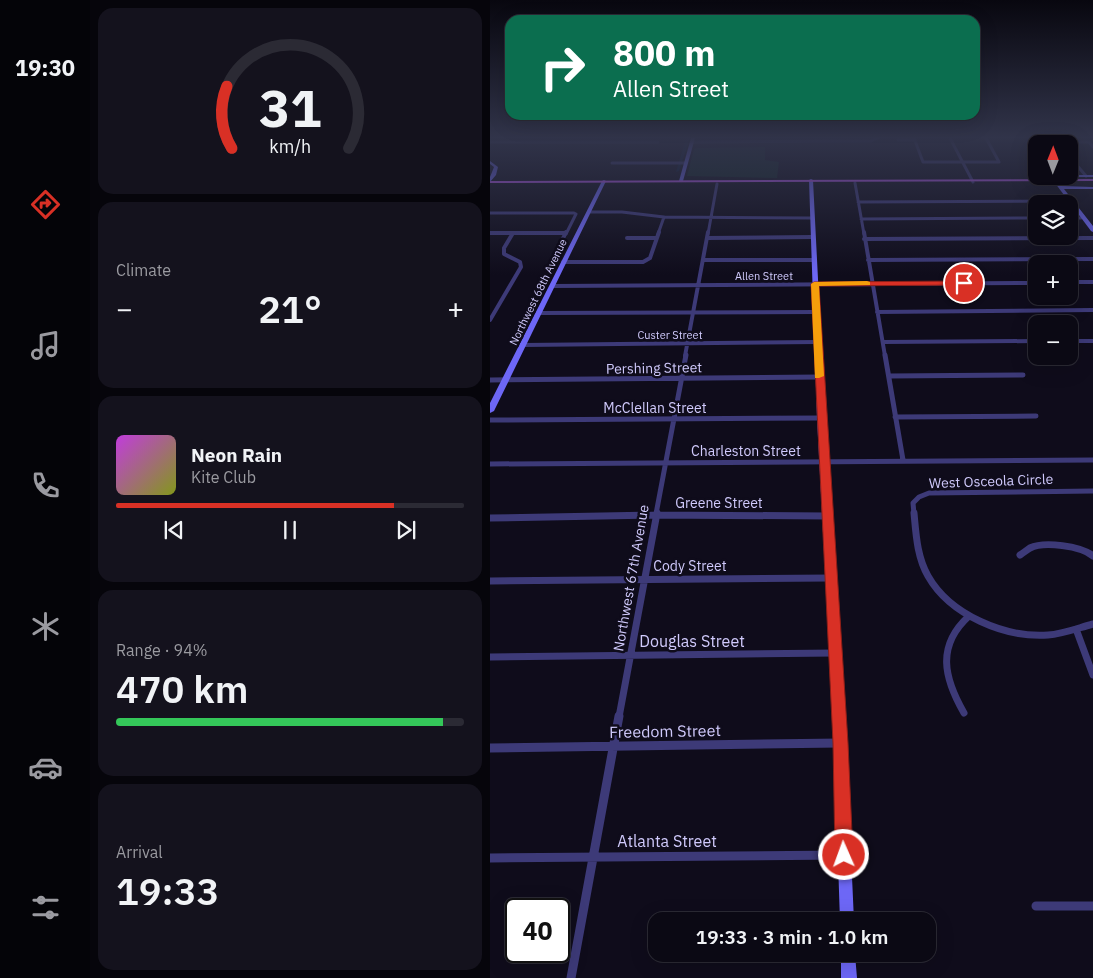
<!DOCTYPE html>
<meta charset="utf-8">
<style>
body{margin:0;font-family:"IBM Plex Sans",sans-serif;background:#14121d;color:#f1f3f6;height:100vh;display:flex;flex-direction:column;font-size:19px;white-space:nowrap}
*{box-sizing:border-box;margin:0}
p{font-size:16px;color:#9a9aa0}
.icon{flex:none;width:28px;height:28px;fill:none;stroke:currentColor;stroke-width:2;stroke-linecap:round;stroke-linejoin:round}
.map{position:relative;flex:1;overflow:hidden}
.sheet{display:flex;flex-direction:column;gap:8px;padding:8px;background:#06050b;width:400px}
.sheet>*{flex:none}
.hud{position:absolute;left:15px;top:15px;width:475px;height:105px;border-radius:15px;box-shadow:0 5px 20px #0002,0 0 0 1px #2b2a34;background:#0b6e4f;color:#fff;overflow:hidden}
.needle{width:32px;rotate:1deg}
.fabs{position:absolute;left:538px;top:135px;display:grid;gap:10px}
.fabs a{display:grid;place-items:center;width:50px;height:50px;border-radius:10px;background:#0b0914;box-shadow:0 5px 20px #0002,0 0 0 1px #2b2a34;font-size:25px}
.speed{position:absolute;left:15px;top:898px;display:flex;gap:10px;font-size:25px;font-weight:700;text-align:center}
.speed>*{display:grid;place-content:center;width:65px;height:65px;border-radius:50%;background:#0b0914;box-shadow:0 5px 20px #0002,0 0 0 1px #2b2a34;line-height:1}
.speed .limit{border:2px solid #111;border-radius:8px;background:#fff;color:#111}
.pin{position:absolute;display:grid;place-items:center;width:42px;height:42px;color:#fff;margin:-21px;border:2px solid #fff;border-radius:50%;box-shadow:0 1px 5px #0007}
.me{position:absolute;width:55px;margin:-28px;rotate:358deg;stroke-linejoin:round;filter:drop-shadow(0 0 4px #0008)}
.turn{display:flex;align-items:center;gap:18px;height:105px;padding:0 25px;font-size:22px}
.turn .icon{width:65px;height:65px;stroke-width:2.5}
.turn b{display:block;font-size:35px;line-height:42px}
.big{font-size:38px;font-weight:600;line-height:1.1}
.sheet .card{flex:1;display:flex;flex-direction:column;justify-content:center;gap:8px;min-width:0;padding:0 18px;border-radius:15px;background:#14121d}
.sheet .dial{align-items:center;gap:0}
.dial svg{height:130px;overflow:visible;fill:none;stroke:#2b2a34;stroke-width:7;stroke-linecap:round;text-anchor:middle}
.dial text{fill:#f1f3f6;stroke:none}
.song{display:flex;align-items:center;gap:15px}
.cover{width:60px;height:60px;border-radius:8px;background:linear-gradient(135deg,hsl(290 70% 55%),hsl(70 70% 35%))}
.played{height:5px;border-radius:2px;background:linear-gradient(90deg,#d93025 80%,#2b2a34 80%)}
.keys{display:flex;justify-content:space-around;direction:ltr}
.heat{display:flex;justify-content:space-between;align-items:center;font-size:28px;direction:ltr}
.charge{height:8px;border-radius:4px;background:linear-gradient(90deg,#34c759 94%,#2b2a34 0)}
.trip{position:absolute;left:158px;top:912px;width:288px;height:50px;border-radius:15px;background:#0b0914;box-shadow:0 5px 20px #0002,0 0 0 1px #2b2a34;font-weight:600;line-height:50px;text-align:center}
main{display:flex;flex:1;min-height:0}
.tab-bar{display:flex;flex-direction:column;width:90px;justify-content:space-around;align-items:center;background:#040408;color:#9a9aa0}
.tab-bar .icon{width:35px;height:35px}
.tab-bar .current{color:#d93025}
.tab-bar b{font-size:22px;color:#f1f3f6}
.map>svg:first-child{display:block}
.green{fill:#102525}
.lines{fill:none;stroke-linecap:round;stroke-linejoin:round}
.canal{fill:#0b1a36;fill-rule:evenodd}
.street-far4{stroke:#3d3a78;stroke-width:3}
.street-far3{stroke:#3d3a78;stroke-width:4}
.street-far2{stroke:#3d3a78;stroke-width:5}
.street-far1{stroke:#3d3a78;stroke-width:7}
.street{stroke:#3d3a78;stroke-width:9}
.secondary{fill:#6d67f6;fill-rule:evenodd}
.primary{fill:#bd58f5;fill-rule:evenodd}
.route{fill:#d93025;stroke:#8d1f18}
.slow{fill:#f59e0b}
.labels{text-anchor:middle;stroke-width:5;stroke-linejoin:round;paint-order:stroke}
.far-street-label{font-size:11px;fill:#d0cafc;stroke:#0f0c1b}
.street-label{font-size:14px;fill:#d0cafc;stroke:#0f0c1b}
.near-street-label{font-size:16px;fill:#d0cafc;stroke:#0f0c1b}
</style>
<main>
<nav class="tab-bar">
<b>19:30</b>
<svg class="icon current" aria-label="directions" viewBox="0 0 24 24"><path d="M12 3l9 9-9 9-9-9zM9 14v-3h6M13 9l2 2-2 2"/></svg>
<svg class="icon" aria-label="music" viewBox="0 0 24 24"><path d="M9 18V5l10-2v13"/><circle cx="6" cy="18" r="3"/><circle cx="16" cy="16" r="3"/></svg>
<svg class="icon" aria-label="phone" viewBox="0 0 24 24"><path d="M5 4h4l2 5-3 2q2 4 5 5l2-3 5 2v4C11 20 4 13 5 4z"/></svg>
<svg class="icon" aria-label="climate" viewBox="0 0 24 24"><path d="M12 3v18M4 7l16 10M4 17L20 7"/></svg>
<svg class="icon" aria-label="car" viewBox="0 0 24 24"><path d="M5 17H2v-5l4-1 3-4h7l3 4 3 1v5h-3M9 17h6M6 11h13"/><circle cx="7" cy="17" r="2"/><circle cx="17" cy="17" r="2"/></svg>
<svg class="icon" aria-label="filters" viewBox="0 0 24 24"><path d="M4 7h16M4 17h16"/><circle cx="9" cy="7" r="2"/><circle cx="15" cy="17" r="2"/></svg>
</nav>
<section class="sheet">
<div class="card dial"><svg viewBox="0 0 100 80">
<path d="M14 69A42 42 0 1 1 86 69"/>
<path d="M14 69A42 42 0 0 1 11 31" stroke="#d93025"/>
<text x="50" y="56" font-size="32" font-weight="700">31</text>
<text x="50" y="72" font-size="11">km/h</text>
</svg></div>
<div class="card"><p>Climate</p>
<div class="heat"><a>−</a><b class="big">21°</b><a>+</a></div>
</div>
<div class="card">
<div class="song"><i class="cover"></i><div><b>Neon Rain</b><p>Kite Club</p></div></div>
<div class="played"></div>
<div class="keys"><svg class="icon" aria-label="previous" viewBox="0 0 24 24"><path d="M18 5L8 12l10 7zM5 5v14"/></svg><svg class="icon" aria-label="pause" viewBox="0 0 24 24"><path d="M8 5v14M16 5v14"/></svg><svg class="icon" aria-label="next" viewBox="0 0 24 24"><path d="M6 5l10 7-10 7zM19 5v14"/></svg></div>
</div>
<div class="card"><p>Range · 94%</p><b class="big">470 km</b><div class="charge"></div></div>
<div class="card"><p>Arrival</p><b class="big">19:33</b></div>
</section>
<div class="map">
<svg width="603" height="978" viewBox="0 0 603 978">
<rect width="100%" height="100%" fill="#0f0c1b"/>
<path class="green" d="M275,147V160L289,162L287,178L197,176L204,149L207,148Z"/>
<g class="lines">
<path class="canal" d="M196,138H200L189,171L186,172Z"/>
<path class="street-far4" d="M424,138L433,162H509
M460,138L483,182
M496,138L509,162
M408,140H425
M0,142H168
M202,142L381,141L387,138
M546,154L538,142H599L603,147
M579,156L596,176
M122,163H196
M365,183L374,234
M368,202L576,201
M99,212H132L174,217L322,218
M0,213H84L86,214L76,234
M579,218H591
M371,219L546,218
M0,233H76
M168,234L174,217
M218,234L227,184"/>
<path class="street-far3" d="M374,232L395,356
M0,233H76
M137,238H166
M217,238L322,237
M374,239L603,238
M69,247L76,232
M213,260H323
M378,260L603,259
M73,262H153L160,258L169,232
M579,282H603
M62,286L546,283
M387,312L603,310
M49,313L326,312
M0,320L31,267L30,262L14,254V248L23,233
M579,341H603
M393,342L546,341
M33,345L327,342
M195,356L218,232"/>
<path class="street-far2" d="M395,355L413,460
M399,376L533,375
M0,380L329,377
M405,417L546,416
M0,420L331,418
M0,464L603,460
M166,514L196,355
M424,514L423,503L429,497L439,493L603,491"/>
<path class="street-far1" d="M424,513C426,534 427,557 438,576C460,615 515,638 558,635C573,634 588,628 603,624
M0,518L165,515L338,516
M530,555C533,553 537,550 540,548C554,541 591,546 603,556
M0,581L341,578
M586,629L603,675
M0,657L345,653
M474,713C454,678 446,646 479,616
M129,717L167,513"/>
<path class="street" d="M0,748L350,743
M0,858L354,855
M546,906H603
M81,978L129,716"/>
<path class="secondary" d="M201,138H205L193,181L191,182L189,181Z
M0,161L8,167L6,175L0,182V177L4,167L0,164Z
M579,175H603V177H577Z
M321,179L323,180L335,418L356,743L364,921H350L344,743L327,418L319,180Z
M114,180L116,181L4,411L0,413V403L112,181Z
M567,181L572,186L603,187V189H574L603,226V232L601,231L565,183V181Z
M351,954H365L367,978H351Z"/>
<path class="primary" d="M603,179V181L0,183V181Z"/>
</g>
<linearGradient id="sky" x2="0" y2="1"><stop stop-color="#08070f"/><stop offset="0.5" stop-color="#31344a"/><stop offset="1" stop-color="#31344a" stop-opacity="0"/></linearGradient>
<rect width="603" height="275" fill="url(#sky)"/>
<path class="route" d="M474,281H476V285L329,286L358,743L363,855L360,861L354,864L348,861L345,855L343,743L321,284L324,282Z"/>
<path class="slow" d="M377,281L380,282V285L329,286L334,376L329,378H325L321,284L324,282Z"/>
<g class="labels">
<g class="far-street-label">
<text x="274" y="280">Allen Street</text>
<text transform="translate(48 292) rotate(-64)" y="4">Northwest 68th Avenue</text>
<text x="180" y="339">Custer Street</text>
</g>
<g class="street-label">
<text transform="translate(164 368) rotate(-1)" y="5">Pershing Street</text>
<text x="165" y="413">McClellan Street</text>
<text x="256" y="456">Charleston Street</text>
<text transform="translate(501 481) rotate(-2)" y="5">West Osceola Circle</text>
<text x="229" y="508">Greene Street</text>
<text x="200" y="571">Cody Street</text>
<text transform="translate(141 578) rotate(-80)" y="5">Northwest 67th Avenue</text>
</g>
<g class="near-street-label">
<text x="202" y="647">Douglas Street</text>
<text transform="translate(175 731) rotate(-1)" y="6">Freedom Street</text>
<text x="177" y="847">Atlanta Street</text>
</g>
</g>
</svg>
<div class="fabs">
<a><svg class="needle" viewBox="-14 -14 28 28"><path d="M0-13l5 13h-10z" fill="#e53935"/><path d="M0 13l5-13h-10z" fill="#9a9aa0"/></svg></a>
<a><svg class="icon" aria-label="layers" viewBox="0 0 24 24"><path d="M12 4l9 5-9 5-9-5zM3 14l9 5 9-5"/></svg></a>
<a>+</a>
<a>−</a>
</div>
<div class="speed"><div class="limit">40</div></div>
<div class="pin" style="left:474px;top:283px;background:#d93025"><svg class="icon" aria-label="arrive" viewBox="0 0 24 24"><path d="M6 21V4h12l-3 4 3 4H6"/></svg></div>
<svg class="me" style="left:354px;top:855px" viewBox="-20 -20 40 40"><circle r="17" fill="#d93025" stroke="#fff" stroke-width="3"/><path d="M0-11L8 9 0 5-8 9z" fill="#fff"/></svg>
<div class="trip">19:33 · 3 min · 1.0 km</div>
<div class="hud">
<div class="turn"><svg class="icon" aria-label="right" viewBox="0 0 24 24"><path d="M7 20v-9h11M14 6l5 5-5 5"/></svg><div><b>800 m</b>Allen Street</div></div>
</div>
</div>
</main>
